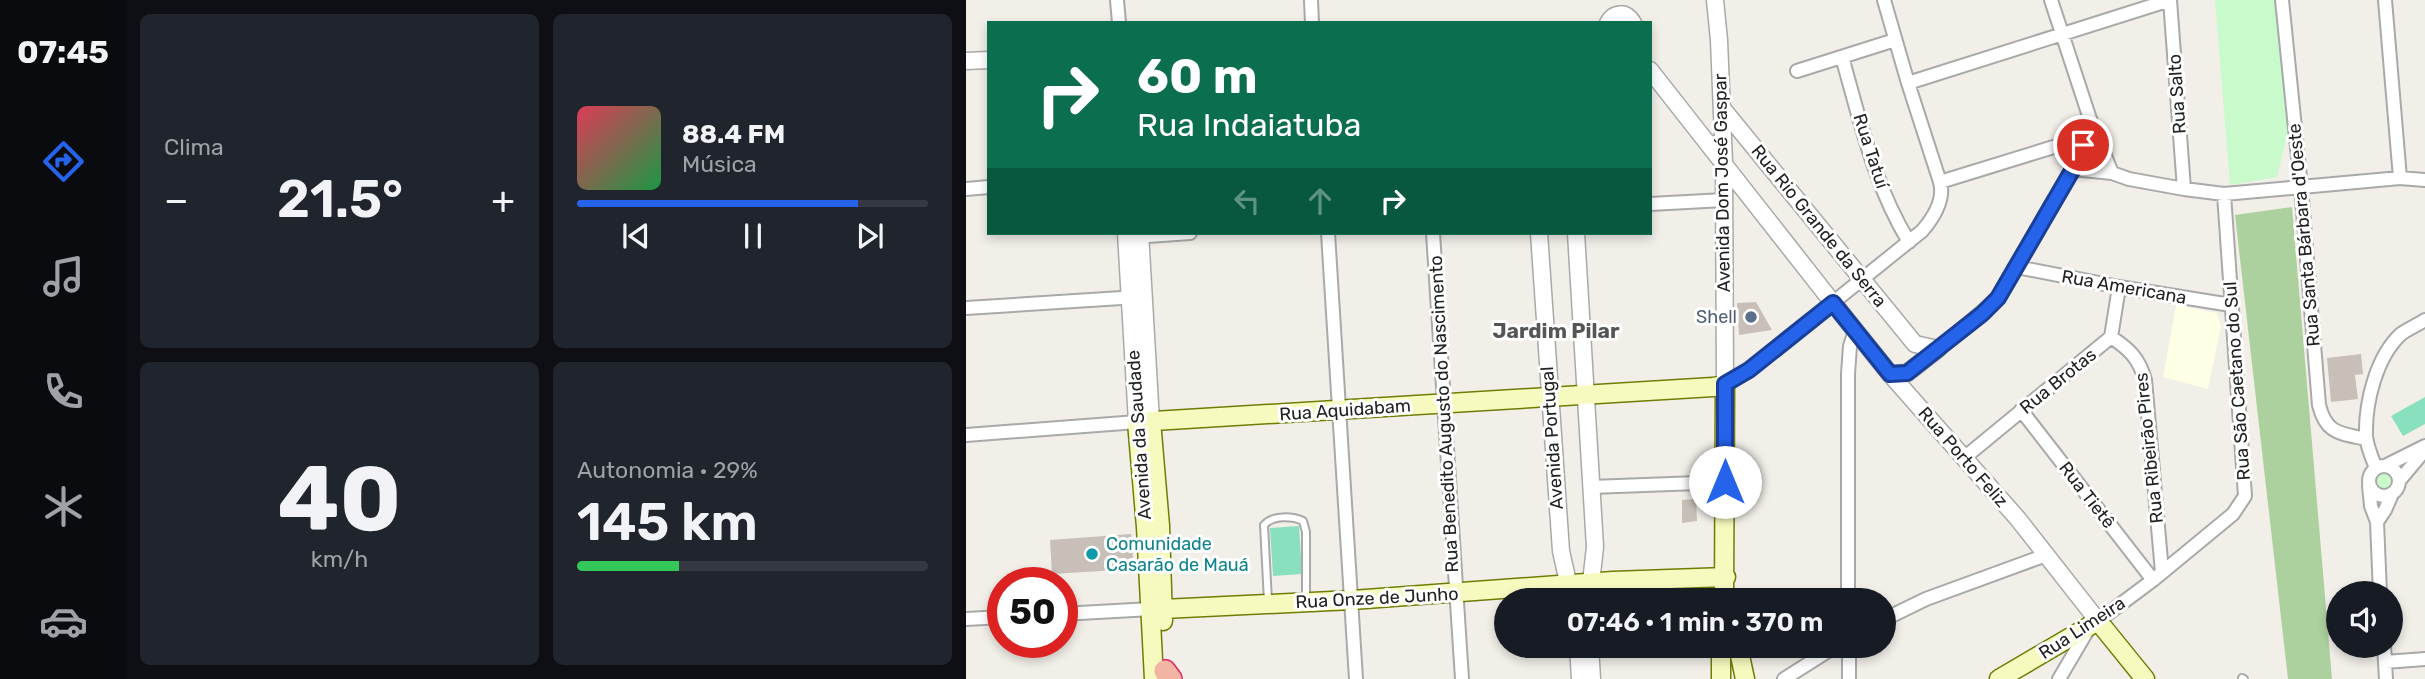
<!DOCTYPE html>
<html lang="pt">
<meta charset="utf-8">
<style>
body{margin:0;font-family:Rubik,sans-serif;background:#20242c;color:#f1f3f6;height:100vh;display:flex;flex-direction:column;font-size:26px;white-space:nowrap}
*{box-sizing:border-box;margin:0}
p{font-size:23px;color:#9ea1a6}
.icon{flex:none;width:38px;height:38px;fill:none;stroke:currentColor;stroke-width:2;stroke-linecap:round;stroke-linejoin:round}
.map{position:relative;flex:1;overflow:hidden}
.panel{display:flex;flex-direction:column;gap:14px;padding:14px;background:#0d0f14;width:840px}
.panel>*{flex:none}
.top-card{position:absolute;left:21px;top:21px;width:665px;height:214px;border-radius:0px;box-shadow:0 4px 10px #0003;background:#0b6e4f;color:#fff;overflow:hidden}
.controls{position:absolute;left:1360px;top:581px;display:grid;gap:14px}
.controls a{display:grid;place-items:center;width:77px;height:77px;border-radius:50%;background:#171b24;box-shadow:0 4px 10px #0003;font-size:35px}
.speed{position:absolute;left:21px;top:567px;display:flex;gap:14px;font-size:35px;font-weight:700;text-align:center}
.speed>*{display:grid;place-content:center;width:91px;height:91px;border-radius:50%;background:#171b24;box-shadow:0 4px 10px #0003;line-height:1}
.speed .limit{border:10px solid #d22;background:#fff;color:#111}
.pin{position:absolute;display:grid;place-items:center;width:60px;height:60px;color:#fff;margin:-30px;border:4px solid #fff;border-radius:50%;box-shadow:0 2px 7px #0007}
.me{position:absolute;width:77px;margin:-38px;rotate:0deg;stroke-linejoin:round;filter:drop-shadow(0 0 5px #0008)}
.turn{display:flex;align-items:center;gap:24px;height:147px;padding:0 35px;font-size:32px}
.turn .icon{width:91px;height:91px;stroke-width:2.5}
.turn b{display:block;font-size:49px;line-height:60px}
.lanes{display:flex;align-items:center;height:66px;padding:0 35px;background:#0003;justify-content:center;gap:35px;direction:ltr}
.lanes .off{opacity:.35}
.big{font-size:52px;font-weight:600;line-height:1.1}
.panel .tile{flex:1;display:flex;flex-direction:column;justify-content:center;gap:10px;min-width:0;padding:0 24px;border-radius:10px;background:#20242c}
.panel .dial{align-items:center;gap:0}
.dial b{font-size:91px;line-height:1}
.song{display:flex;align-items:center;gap:21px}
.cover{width:84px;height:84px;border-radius:10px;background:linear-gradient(135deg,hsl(350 70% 55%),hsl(140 70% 35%))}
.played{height:7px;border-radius:4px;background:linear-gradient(90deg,#2563eb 80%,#363941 80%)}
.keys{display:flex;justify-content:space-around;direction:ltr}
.heat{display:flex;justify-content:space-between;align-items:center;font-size:38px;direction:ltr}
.charge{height:10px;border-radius:5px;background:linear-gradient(90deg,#34c759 29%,#363941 0)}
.panel .tiles{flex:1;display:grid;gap:14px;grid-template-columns:repeat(2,1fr)}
.trip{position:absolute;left:528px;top:588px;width:402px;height:70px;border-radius:35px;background:#171b24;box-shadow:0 4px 10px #0003;font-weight:600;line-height:70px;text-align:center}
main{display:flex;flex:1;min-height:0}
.tab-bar{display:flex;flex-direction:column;width:126px;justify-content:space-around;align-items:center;background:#090b0e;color:#9ea1a6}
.tab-bar .icon{width:49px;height:49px}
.tab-bar .selected{color:#2563eb}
.tab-bar b{font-size:32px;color:#f1f3f6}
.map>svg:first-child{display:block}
.education{fill:#ffffe5}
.forest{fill:#add19e}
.park{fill:#c8facc}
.pitch{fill:#88e0be}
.building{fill:#c7bfb8}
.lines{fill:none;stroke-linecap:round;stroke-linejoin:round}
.service-casing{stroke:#a9a9a9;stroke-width:10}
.minor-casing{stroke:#a9a9a9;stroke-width:16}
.tertiary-casing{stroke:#a9a9a9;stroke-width:19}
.secondary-casing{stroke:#707d05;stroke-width:21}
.trunk-casing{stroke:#dc2a67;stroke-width:24}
.service{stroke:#fff;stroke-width:6}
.minor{stroke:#fff;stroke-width:12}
.tertiary{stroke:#fff;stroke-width:16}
.secondary{stroke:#f7fabf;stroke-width:18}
.trunk{stroke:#f2b4a3;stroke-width:21}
.route-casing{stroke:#184099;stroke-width:18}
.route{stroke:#2563eb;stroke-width:12}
.service-dot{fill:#5c6f8a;stroke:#fff;stroke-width:2.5}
.culture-dot{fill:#0f9aa8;stroke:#fff;stroke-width:2.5}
.labels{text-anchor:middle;stroke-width:6;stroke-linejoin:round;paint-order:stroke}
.street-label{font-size:18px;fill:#222;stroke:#fff}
.service-label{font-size:18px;fill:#4e5e75;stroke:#fff;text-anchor:end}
.culture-label{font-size:18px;fill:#0d838f;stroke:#fff;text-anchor:start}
.quarter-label{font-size:21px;font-weight:bold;fill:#555;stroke:#fff}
</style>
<main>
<nav class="tab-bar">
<b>07:45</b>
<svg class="icon selected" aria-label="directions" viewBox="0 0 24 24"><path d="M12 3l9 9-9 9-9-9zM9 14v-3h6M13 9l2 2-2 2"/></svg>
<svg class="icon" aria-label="music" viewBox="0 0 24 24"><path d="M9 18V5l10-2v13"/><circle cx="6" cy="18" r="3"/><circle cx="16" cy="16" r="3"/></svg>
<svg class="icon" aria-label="phone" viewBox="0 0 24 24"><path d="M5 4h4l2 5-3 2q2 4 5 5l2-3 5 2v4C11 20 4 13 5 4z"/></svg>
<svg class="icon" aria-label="climate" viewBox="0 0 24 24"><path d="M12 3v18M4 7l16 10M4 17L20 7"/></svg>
<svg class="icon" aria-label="car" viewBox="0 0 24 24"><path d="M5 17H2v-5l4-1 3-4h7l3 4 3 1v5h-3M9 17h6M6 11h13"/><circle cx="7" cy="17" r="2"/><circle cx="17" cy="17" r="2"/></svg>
</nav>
<section class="panel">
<div class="tiles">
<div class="tile"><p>Clima</p>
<div class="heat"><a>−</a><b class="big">21.5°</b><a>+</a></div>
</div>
<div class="tile">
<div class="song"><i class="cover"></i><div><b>88.4 FM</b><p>Música</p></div></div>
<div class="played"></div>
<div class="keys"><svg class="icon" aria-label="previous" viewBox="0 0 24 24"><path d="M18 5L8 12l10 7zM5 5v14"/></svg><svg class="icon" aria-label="pause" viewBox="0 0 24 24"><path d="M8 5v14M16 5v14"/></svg><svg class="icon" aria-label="next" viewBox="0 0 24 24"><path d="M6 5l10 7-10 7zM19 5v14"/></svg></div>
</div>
<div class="tile dial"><b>40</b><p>km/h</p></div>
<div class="tile"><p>Autonomia · 29%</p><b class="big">145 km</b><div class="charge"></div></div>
</div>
</section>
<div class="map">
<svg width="1459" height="679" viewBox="0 0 1459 679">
<rect width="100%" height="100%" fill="#f2efe9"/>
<path class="education" d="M1210,305L1251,313L1255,326L1242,389L1197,377Z"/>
<path class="forest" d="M1326,207L1366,679H1322L1269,215Z"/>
<path class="park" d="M1249,0H1311L1322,131L1311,177L1264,185Z
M1405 481a13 13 0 1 1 26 0a13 13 0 1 1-26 0Z"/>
<path class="pitch" d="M1459,397V424L1437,436L1425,416Z
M333,526L336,574L307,576L304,528Z"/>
<path class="building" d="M790,302L806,330L773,335L771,303Z
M1395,354L1397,374L1389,375L1392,399L1365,402L1361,358Z
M730,499L731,521L716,523V500Z
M165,534L168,569L86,574L84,540Z"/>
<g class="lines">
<defs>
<path id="service" d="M302,601L298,525C307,515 326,516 337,521L340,532V600
M1276,678L1278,679"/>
<path id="minor" d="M151,0L153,23
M345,0L346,23
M1204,0L1218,189
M1316,0L1335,187L1353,405C1360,434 1374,433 1400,439
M1419,0L1434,178
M876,57C894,120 908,185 943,242
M831,71L929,40
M942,83L1204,0
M1124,119L1146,173
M1107,169L1146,173L1163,179L1218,189L1258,194L1434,178L1459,180
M974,182L1120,137
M0,189L23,187
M684,204L758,200
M362,233L390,679
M467,233L496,679
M168,237L224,233
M1051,267L1153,287L1265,305
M0,308L171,297
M1145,337C1163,349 1173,358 1179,380L1196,572
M972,349L1032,298L1107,169L1120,137L1124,119L1085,0
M759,385L783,370L956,231C968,217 979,200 974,182L942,83L918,0
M1055,410L1187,580
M0,435L171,422
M998,458L1145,337L1153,287
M1403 481a15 15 0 1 1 30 0a15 15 0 1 1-30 0Z
M1419,466L1459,446
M1410,468C1406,458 1401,447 1400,436C1399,403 1410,357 1435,334C1442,329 1451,325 1459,320
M1433,481L1459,450
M1403,486L1405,506L1411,522L1414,593
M625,487L759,482
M1411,522L1419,510L1426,494
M882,600V374L884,346L889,331
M96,614L185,609
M0,619L37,617
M919,619L960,599L1080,555
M1132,621L1187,580L1267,514L1279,496L1258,194
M883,646V679
M1418,646L1420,679
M1419,662L1459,659
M818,679L870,646
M1093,679L1123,628"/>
<path id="tertiary" d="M749,0L753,40L758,163L759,385
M642,23C648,12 660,11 667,23
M0,61L23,60
M684,70L867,303L924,374L1052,519L1132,621
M756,108L949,344L972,349
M160,233L171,422
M174,233L185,421
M573,233L595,551L606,600
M610,233L629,547L623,600
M924,374L941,373L972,349
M612,646L614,679
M624,646L626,679"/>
<path id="secondary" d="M185,421L194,526L197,621
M197,609L386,600L647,581L760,577
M772,646L779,679
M188,679L180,527L171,422L747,387L759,385L758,600
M755,679V646
M1033,679L1132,621L1179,679"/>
<path id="trunk" d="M199,671L205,679"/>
</defs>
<use href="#service" class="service-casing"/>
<use href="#minor" class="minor-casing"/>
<use href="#tertiary" class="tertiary-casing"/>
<use href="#secondary" class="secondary-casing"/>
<use href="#trunk" class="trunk-casing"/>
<use href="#service" class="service"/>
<use href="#minor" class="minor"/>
<use href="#tertiary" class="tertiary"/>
<use href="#secondary" class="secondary"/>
<use href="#trunk" class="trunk"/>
</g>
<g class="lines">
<defs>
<path id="route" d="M759,482V384L783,370L867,303L924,374L941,373L1016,314L1032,298L1107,169L1117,145"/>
</defs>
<use href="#route" class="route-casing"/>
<use href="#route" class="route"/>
</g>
<circle class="service-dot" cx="785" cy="317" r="7"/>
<circle class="culture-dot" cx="126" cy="554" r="7"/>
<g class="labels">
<g class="street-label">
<text transform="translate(1211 94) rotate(-94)" y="6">Rua Salto</text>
<text transform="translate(905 151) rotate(72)" y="6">Rua Tatuí</text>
<text transform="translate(756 183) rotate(-91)" y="6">Avenida Dom José Gaspar</text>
<text transform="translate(853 226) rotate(51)" y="6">Rua Rio Grande da Serra</text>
<text transform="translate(1338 235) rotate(-95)" y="6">Rua Santa Bárbara d'Oeste</text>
<text transform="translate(1158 287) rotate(10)" y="6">Rua Americana</text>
<text transform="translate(1092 381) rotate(-39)" y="6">Rua Brotas</text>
<text transform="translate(1271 381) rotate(-94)" y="6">Rua São Caetano do Sul</text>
<text transform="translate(379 410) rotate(-4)" y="6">Rua Aquidabam</text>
<text transform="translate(478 414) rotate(-93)" y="6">Rua Benedito Augusto do Nascimento</text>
<text transform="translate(173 435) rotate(-94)" y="6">Avenida da Saudade</text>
<text transform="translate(586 438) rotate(-94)" y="6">Avenida Portugal</text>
<text transform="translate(1183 448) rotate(-96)" y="6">Rua Ribeirão Pires</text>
<text transform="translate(997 457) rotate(49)" y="6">Rua Porto Feliz</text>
<text transform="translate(1121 495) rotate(52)" y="6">Rua Tietê</text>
<text transform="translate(411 598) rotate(-3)" y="6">Rua Onze de Junho</text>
<text transform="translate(1116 628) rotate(-33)" y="6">Rua Limeira</text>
</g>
<g class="service-label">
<text x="771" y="323">Shell</text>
</g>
<g class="culture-label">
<text x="140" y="550">Comunidade<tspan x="140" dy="21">Casarão de Mauá</tspan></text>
</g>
<g class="quarter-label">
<text x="590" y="338">Jardim Pilar</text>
</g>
</g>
</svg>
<div class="controls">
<a><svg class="icon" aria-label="sound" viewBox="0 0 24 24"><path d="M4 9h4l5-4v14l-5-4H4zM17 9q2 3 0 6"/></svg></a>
</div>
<div class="speed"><div class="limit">50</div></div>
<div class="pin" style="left:1117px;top:145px;background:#d93025"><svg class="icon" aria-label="arrive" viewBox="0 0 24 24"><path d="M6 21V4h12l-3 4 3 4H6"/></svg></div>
<svg class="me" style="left:759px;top:482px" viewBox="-20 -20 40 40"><circle r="19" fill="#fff"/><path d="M0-13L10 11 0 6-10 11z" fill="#2563eb"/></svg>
<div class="trip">07:46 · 1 min · 370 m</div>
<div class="top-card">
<div class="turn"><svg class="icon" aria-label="right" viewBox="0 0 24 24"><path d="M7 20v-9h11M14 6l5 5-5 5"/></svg><div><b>60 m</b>Rua Indaiatuba</div></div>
<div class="lanes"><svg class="icon off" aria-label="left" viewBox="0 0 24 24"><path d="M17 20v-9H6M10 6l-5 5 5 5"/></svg><svg class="icon off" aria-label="ahead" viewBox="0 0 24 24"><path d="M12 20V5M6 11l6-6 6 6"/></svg><svg class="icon" aria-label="right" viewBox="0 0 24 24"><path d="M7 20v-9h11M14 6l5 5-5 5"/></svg></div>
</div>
</div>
</main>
